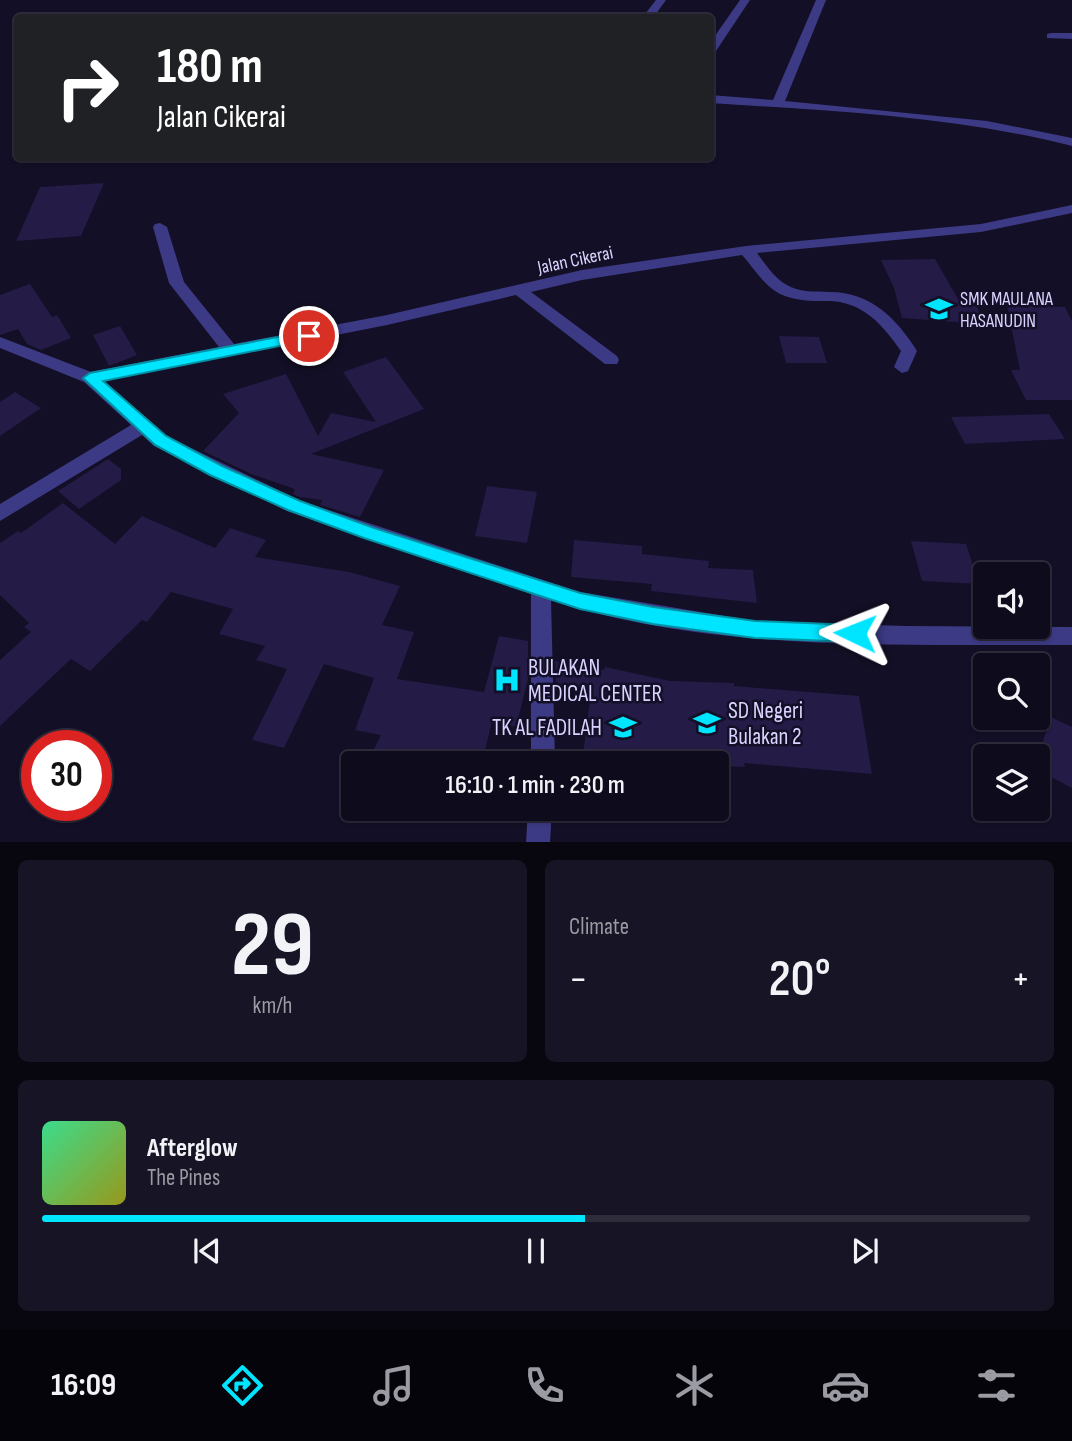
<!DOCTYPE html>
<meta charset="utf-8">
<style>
body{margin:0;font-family:"Sofia Sans Condensed",sans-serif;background:#171425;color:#f1f3f6;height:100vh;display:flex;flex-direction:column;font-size:26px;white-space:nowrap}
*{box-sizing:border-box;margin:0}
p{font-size:23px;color:#9b9ba3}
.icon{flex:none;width:38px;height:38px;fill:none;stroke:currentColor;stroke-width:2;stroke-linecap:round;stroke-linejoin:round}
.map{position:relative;height:842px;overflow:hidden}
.side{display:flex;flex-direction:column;gap:18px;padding:18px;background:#08060f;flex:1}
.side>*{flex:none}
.top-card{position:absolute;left:14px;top:14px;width:700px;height:147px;border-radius:7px;box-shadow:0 2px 5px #0004,0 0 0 2px #2e2b3b;background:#202124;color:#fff;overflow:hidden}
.fabs{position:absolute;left:973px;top:562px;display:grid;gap:14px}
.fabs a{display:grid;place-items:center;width:77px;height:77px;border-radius:7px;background:#0e0b1c;box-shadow:0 2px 5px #0004,0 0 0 2px #2e2b3b;font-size:35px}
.speed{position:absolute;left:21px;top:730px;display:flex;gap:14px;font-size:35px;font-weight:700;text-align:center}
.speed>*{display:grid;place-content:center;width:91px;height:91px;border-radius:50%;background:#0e0b1c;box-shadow:0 2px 5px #0004,0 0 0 2px #2e2b3b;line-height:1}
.speed .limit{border:10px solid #d22;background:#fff;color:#111}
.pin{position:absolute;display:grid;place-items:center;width:60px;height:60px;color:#fff;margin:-30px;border:4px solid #fff;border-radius:50%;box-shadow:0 2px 7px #0007}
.me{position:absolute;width:77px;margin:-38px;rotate:272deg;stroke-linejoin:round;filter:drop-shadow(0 0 5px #0008)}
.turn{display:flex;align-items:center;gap:24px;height:147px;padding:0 28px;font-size:32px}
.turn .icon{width:91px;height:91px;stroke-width:2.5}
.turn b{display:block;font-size:49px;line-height:60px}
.big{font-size:52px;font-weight:600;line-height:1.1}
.side .widget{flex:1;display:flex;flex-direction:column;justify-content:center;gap:10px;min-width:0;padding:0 24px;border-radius:10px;background:#171425}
.side .dial{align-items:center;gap:0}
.dial b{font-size:91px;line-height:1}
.song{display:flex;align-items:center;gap:21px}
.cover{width:84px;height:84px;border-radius:10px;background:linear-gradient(135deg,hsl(150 70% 55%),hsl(60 70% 35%))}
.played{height:7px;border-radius:4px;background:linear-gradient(90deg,#00e5ff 55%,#2e2b3b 55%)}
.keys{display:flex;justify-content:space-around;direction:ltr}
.heat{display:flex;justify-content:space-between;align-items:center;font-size:38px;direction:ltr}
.side .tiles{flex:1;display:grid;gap:18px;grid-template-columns:1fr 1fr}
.widget:last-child{grid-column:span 2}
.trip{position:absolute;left:341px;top:751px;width:388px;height:70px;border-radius:7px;background:#0e0b1c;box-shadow:0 2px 5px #0004,0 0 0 2px #2e2b3b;font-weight:600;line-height:70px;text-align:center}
.dock{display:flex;height:112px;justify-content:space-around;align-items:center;background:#06040b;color:#9b9ba3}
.dock .icon{width:49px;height:49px}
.dock .active{color:#00e5ff}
.dock b{font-size:32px;color:#f1f3f6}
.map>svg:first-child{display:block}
.building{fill:#241b47}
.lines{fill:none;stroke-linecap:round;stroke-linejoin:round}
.minor{fill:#3d3a85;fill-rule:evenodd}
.route{fill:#00e5ff;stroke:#0095a6;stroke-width:2}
.labels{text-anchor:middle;stroke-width:5;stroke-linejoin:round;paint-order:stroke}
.street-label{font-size:19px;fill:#d9d4ff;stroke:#130f26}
.poi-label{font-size:19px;fill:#d9d4ff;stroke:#130f26;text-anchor:start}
.near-poi-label{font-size:23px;fill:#d9d4ff;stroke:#130f26;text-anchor:start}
</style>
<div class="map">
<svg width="1072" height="843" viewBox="0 0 1072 843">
<rect width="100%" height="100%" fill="#130f26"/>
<path class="building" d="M104,183L81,236L16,241L40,187Z
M935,259L958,299L975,300L983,324L902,318L894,288L881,260Z
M30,284L52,317L57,315L71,338L41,350L27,344L18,329L0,335V295Z
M1007,305L1065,307L1072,321V400H1026L1011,370H1020Z
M120,326L137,355L109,366L93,335Z
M779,336L819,337L827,363H786Z
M386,357L424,409L311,454L384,470L360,517L320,505L322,500L299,497L293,494L295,489L251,474L203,451L239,413L223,394L286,374L318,436L331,413L376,422L343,372Z
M15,392L41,408L0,436V402Z
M1049,414L1065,439L965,444L951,417Z
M108,459L121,469V480L79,509L58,491Z
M487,486L537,492L527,543L475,536Z
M63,503L115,544L142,516L215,548L230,528L266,540L255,557L349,572L400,586L382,625L414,632L397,679L484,692L499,636L528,641V679L516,727L492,721L482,763H367L381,735L355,730L374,678L324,664L284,748L252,740L287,669L256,660L265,646L219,634L233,609L171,592L147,622L142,620L90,671L71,659L0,726V660L31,632L24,627L29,623L0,595V543L18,531L21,533Z
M574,540L642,546V554L709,561L708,568L753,570L757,603L651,591L652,584L571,577Z
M911,541L966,544L979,584L922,581Z
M555,661L604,670L605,667L670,681L734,683V686L859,696L872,774L744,763L745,767L718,766V763H582L591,692L556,684Z
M1051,717L1072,727V788L1038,770V756Z"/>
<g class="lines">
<path class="minor" d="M656,0H666L653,18H642Z
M740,0H750L714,54L710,55V43Z
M816,0H826L785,101L987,121L1072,138V146C955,116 831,111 710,103V95L773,100Z
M1051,33H1072V39L1047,38V34Z
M1072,205V213L981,232L757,253C766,265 774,278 787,285C800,293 816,291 830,292C871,292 897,319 917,351L908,371L902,373L894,367L901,351C883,325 862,301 828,301C812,301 795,301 780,294C764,286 754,268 742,255L582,280L531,292L617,356L619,360L617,364H605L516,295L387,325L104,381L166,436L301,501L580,592L755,621L905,626L1072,627V645C905,644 712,653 551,600L555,763H531V594L287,511L154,446L142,435L0,521V504L131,425L84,382L0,348V337L91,372L219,347L169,283L153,227L155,224L160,223L167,227L184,282L234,344L387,315L582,270L746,246L981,224Z
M528,808H552L550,843H526Z"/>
</g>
<path class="route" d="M309,331L316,336L314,339L103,381L166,436L222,466L300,501L374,528L580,593L653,607L755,621L855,625L862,627L865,633L862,639L855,642L755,638L653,624L580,609L364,538L288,510L210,475L155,445L83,378L90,373Z"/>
<defs>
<symbol id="school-bare" viewBox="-9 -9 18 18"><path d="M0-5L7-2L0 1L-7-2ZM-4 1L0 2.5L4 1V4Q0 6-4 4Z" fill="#00e5ff" stroke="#130f26" stroke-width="2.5" paint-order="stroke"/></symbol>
<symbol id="hospital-bare" viewBox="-9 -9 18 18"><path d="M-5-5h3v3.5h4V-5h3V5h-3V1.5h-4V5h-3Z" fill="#00e5ff" stroke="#130f26" stroke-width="2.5" paint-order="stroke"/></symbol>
</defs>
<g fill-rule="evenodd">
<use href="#school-bare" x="920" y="290" width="38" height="38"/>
<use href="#hospital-bare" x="488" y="661" width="38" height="38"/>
<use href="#school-bare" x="688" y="704" width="38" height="38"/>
<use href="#school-bare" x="604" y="708" width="38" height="38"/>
</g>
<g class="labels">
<g class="street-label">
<text transform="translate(575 259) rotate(-12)" y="7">Jalan Cikerai</text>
</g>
<g class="poi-label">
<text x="960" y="305">SMK MAULANA<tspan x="960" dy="22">HASANUDIN</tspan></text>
</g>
<g class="near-poi-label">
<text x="528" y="675">BULAKAN<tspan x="528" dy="26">MEDICAL CENTER</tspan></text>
<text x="728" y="718">SD Negeri<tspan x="728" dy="26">Bulakan 2</tspan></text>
<text x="602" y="735" text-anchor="end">TK AL FADILAH</text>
</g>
</g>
</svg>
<div class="fabs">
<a><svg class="icon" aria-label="sound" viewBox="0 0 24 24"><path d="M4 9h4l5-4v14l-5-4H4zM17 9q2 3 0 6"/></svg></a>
<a><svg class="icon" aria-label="search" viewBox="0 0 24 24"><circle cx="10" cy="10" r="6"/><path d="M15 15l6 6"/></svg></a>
<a><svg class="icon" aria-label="layers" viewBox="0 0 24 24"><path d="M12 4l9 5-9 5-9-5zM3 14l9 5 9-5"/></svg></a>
</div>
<div class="speed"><div class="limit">30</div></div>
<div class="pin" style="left:309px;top:336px;background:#d93025"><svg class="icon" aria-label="arrive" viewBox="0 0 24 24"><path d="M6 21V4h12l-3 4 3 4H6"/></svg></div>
<svg class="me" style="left:855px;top:633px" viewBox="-20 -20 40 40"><path d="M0-17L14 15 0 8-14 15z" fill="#00e5ff" stroke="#fff" stroke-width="4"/></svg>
<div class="trip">16:10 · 1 min · 230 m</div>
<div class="top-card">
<div class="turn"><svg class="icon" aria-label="right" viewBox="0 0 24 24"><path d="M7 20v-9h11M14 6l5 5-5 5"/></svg><div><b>180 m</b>Jalan Cikerai</div></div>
</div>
</div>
<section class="side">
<div class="tiles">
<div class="widget dial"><b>29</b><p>km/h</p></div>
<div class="widget"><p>Climate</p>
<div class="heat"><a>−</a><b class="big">20°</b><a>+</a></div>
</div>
<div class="widget">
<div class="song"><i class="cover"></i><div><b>Afterglow</b><p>The Pines</p></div></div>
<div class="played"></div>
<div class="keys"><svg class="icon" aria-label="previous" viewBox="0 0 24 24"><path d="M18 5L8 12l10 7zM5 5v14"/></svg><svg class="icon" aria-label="pause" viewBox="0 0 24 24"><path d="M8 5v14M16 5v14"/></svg><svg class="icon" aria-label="next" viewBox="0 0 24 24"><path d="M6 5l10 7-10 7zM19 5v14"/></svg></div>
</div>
</div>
</section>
<nav class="dock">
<b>16:09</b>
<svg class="icon active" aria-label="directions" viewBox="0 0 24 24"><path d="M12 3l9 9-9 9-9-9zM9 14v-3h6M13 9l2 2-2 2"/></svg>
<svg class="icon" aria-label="music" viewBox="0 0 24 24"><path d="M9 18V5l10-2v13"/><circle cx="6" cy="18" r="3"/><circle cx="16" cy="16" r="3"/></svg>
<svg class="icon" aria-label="phone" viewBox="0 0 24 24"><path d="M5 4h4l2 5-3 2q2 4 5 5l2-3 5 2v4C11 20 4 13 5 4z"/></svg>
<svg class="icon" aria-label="climate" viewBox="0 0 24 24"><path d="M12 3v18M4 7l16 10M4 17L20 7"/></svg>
<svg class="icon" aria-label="car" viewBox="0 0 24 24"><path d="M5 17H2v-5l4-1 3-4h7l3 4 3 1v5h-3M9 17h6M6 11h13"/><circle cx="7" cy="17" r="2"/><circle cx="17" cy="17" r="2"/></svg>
<svg class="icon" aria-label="filters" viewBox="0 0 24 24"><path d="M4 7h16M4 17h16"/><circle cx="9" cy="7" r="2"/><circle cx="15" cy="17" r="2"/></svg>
</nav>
